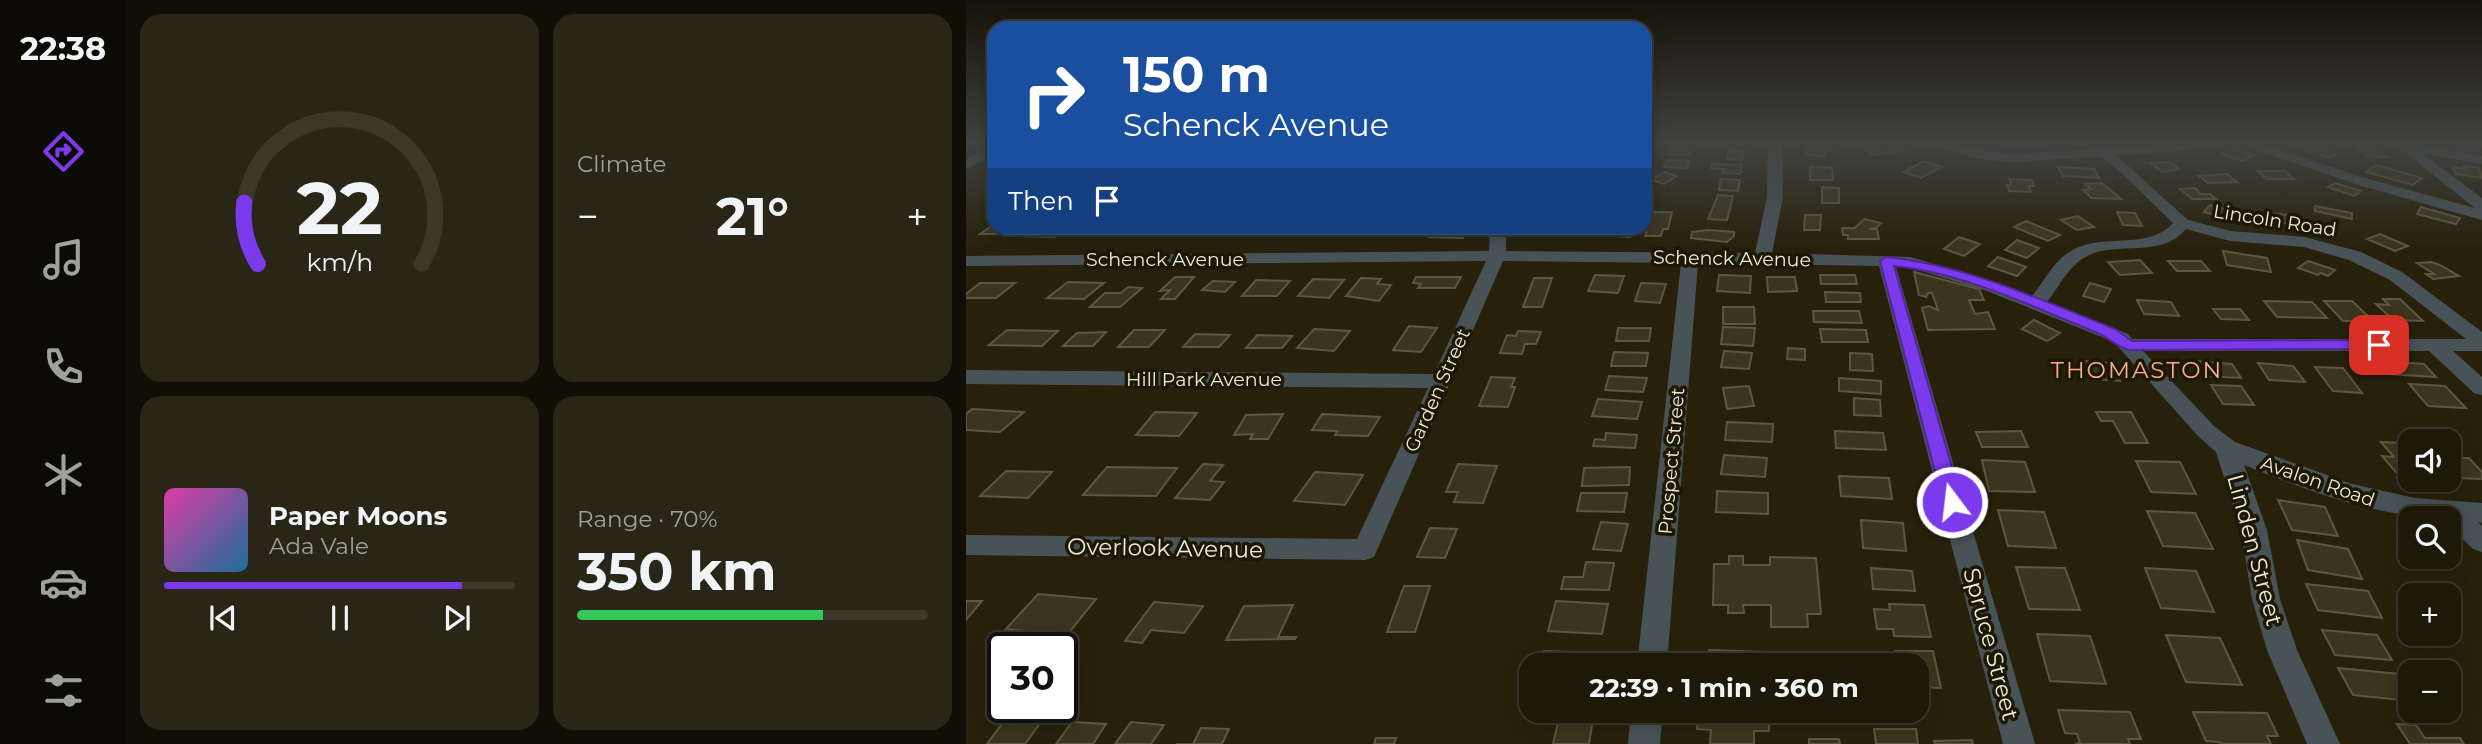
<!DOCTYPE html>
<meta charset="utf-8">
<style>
body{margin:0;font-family:Montserrat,sans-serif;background:#2a2617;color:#f1f3f6;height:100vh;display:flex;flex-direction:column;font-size:26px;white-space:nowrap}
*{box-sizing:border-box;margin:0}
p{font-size:23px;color:#a0a09c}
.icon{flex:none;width:38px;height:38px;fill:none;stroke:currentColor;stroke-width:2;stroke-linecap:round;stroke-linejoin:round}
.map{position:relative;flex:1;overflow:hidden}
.panel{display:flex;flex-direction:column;gap:14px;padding:14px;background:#100e05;width:840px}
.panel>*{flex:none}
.top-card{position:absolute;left:21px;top:21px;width:665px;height:214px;border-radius:21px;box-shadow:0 4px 18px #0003,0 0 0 2px #3b382a;background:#1a4fa0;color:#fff;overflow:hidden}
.buttons{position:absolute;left:1432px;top:429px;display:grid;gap:14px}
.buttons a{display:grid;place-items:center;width:63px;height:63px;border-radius:14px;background:#1d1909;box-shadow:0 4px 18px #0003,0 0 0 2px #3b382a;font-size:35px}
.speed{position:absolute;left:21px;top:632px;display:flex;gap:14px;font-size:35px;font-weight:700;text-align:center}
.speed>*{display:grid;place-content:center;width:91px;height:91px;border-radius:50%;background:#1d1909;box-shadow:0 4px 18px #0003,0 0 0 2px #3b382a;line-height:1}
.speed .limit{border:4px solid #111;border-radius:10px;background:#fff;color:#111}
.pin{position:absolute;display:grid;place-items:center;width:60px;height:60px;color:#fff;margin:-30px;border-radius:14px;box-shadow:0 4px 10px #0006}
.me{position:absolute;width:77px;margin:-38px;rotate:345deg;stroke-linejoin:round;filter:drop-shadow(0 0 5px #0008)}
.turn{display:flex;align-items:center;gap:24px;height:147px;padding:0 21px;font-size:32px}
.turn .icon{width:91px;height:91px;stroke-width:2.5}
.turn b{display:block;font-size:49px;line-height:60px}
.then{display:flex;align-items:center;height:66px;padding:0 21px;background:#0003;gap:14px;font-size:26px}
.big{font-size:52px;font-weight:700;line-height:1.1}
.panel .tile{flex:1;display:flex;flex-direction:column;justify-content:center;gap:10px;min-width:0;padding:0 24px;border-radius:21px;background:#2a2617}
.panel .dial{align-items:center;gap:0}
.dial svg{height:182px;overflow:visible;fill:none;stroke:#3b382a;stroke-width:7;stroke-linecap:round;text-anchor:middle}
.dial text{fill:#f1f3f6;stroke:none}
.song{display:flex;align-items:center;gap:21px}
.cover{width:84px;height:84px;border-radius:10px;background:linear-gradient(135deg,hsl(320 70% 55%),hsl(200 70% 35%))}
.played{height:7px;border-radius:4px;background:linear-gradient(90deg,#7c3aed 85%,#3b382a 85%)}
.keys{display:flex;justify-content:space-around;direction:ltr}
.heat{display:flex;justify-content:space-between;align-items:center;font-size:38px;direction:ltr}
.charge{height:10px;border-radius:5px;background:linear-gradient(90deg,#34c759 70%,#3b382a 0)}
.panel .tiles{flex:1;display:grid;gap:14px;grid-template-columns:repeat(2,1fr)}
.trip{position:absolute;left:553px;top:653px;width:410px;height:70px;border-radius:21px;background:#1d1909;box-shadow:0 4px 18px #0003,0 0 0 2px #3b382a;font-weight:700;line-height:70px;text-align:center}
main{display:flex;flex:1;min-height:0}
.dock{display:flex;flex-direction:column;width:126px;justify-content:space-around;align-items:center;background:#0c0a04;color:#a0a09c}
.dock .icon{width:49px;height:49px}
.dock .active{color:#7c3aed}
.dock b{font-size:32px;color:#f1f3f6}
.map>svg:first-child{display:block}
.building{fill:#3b351f;stroke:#5d5740;stroke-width:2}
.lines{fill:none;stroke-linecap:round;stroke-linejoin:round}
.minor{fill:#485358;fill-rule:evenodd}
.route{fill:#7c3aed;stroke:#51269a;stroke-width:2}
.labels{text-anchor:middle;stroke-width:7;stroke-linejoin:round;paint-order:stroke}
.street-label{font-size:19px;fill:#edeadd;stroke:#1d1803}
.quarter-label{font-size:23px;letter-spacing:2px;fill:#f9ac8e;stroke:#1d1803}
.near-street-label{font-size:23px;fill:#edeadd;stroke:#1d1803}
</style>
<main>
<nav class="dock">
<b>22:38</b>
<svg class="icon active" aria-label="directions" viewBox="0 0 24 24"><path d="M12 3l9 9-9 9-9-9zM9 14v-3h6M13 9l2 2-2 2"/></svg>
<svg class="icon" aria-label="music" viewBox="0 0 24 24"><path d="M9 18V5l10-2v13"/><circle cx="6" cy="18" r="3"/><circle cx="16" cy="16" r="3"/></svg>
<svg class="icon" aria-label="phone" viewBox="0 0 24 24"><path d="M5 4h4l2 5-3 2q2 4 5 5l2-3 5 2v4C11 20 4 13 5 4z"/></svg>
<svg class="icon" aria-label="climate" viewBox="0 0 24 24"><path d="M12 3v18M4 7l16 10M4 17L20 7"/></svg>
<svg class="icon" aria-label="car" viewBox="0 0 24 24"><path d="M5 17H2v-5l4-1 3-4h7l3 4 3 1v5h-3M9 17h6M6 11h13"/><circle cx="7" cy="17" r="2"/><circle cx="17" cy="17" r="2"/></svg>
<svg class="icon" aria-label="filters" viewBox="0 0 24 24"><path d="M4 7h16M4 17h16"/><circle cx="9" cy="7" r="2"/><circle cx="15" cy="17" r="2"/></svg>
</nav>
<section class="panel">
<div class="tiles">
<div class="tile dial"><svg viewBox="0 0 100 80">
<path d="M14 69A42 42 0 1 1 86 69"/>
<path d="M14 69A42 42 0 0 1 8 42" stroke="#7c3aed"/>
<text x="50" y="56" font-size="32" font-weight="700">22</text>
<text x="50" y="72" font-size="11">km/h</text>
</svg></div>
<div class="tile"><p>Climate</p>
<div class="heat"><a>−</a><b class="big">21°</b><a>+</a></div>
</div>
<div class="tile">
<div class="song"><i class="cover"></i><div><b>Paper Moons</b><p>Ada Vale</p></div></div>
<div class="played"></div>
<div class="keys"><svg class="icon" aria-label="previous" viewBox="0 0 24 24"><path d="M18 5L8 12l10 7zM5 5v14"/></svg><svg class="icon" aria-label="pause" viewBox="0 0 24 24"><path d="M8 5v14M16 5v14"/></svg><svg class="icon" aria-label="next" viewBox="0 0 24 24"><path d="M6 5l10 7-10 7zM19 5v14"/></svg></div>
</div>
<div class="tile"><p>Range · 70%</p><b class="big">350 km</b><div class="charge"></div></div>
</div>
</section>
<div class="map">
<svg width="1516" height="744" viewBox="0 0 1516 744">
<rect width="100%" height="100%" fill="#27210c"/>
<path class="building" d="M929,143L938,151L905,155L896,146Z
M1488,143H1506L1512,151L1493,149Z
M841,145L866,146V151L859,150V156L840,155Z
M704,146L720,147L719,151H725L724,155L702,154Z
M1388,146L1408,147L1420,157L1400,156Z
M1348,147L1371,153L1364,158L1341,151Z
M1268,149L1288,155L1276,161L1256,154Z
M763,150L778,151L776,160L761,159Z
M701,160L723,161L721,168L698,167Z
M958,161L976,167L955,178L937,172Z
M1204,162L1213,169L1196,172L1184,163Z
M746,164L776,165L774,174L756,173L758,169L745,168Z
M1410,165L1456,178L1447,185L1400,172Z
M1498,166L1513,168L1516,178L1490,174L1487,167L1500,169Z
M844,167L866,168L867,180H844Z
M1092,167L1128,169L1133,178L1097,176Z
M1291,171H1318L1328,179H1301Z
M698,172L711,176L698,184L685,180Z
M1261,174L1271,182L1242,183L1233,176Z
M755,179L774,180L772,191L753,190Z
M1043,179L1066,180L1068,186H1063L1065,192L1043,191L1041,185H1045Z
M1136,183L1155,199L1125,198L1117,190L1125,189L1119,184Z
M1369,183L1395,191L1388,196L1362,187Z
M856,187L873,188V203H856Z
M1229,188L1235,194H1244L1250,199H1226L1214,189Z
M752,195L767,196L761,220L742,219Z
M1244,205L1286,217L1281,223L1238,212Z
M1349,206L1386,213V219L1349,211Z
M1455,207L1494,218L1490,224L1451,214Z
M686,212H706L702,229H697L695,236H679Z
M1151,212L1169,213L1176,226L1157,225Z
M1301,213L1326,215L1333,224L1308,222Z
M839,215H855L854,230H838Z
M1112,216L1128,227L1111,230L1095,220Z
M898,219L915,223L910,228L903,229H911L913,239H882V235H877L876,228H889Z
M1060,221L1094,235L1082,241L1048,227Z
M27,225L28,228H55L45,234H14Z
M70,228H101L89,237L58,236Z
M118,228H153L145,234L109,235Z
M179,228H213L208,232L173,233Z
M469,228L503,229L497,238L463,237Z
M564,228H585L586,234L564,236Z
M652,228H672L667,229L664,237L649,236Z
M742,230L768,232V236L761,242L725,238L726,232Z
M1414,234L1442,246L1429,251L1401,239Z
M993,237L1014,244L998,256L978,249Z
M1051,240L1073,248L1061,258L1039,250Z
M1257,251L1301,258L1305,272L1261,265Z
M1032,257L1060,267L1051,276L1022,266Z
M1174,260L1186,273L1154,275L1142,262Z
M1202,261H1235L1244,271H1211Z
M1342,261L1369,270L1362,276L1355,273L1352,275L1332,268Z
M1465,262L1474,265L1493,276L1467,279L1460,274H1468L1451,263Z
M948,272L1013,289L1018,300H1003L1009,314L1022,312L1029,329L962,330L956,308L963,306L972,310L966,293H962L960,297L953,295Z
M629,275L658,276L652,293L622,291Z
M753,275L785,276L784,293L751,291Z
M854,275H889L891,284H855Z
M209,277H228L209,299H195L204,290L194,291Z
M450,277H495L489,288H452L455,284L447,283Z
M801,277H829L831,291L802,292Z
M395,278L415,279L411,284L425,285L413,301L380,296Z
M568,278H586L576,307H557Z
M347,279L378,280L363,298L332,296Z
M290,280L324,281L311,296H276Z
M247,281L269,282L259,292L236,290Z
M102,282L138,283L118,299L81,298Z
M14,283H49L30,298H0V294Z
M675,283L700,284L694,303L669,301Z
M1124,283L1145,289L1138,302L1117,296Z
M162,287L176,288L154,307H124L139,293H155Z
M859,292L894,293L895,302H860Z
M1417,299H1434L1457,321L1427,320L1410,304L1423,305Z
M1171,300L1205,302L1213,316L1178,314Z
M1298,301L1346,302L1361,318L1311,317Z
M1358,301H1386L1407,321H1377Z
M757,307H788L789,324H757Z
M1247,309H1274L1283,320L1255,319Z
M847,311H893L896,323L848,322Z
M1068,320L1094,333L1081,341L1056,329Z
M443,326L471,328L455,352L427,350Z
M757,327L789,328L787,346L755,344Z
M652,328H685L683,341H650Z
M348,329L384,331L368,351L331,348Z
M854,329L900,330L902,342H856Z
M41,330L92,331L76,346L23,345Z
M168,330H199L183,347H152Z
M552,331L575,332L570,344H559L556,354L534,353L541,335L550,336Z
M140,332L127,346H97L111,333Z
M229,334L264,335L253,347H217Z
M291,335L326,336L316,348H280Z
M822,348L839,349V360L821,359Z
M758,351L786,353L783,369L755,367Z
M648,352L682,353L680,366H645Z
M884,353L906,354L907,371L884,370Z
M1118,361L1146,363L1154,381L1125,379Z
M1229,361L1266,364L1275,378L1237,376Z
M1411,361L1458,364L1470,377L1421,374Z
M1292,363L1327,366L1339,382L1303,380Z
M1349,367L1377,368L1396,393L1367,391Z
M643,376L681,378L677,392L639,390Z
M525,377L549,378L545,387H549L542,407L513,406Z
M873,378L915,381V394L873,391Z
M1443,384L1479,386L1500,408L1462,406Z
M1245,385L1275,386L1288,405L1257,404Z
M783,386L788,406L761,409L757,388Z
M888,398L914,400L915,416L888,415Z
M632,399L676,402L671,419L626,416Z
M6,409L58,412L34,432L0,430V414Z
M189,412L231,413L213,436L170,435Z
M1130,412H1165L1182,443H1159L1147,421H1135Z
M317,414L302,439H284L287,434L268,435L280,415Z
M356,414L414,417L402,436L369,435L371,431L346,430Z
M761,422L807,424L806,442L759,440Z
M869,431L917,433L920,450L870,448Z
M1055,431L1062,447H1016L1010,432Z
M640,433L671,435L669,448L627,446L629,439L639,440Z
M1415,442L1436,443L1444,451V477H1434L1416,456L1428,457Z
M758,455L801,458L799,477L755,474Z
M1482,458H1503L1516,472V479L1491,478L1482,469Z
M1016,460L1059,462L1069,492L1023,491Z
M1170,461L1214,462L1230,494L1185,492Z
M237,464L257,465L244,481L258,482L244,500L209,498Z
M492,464L531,466L517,503L488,502L492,492H480Z
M141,467L211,468L190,496L117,495Z
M664,467L663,485L616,486L618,468Z
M40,471L86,472L62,498L14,496Z
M349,472L397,475L379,505L328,501Z
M873,476L923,478L926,499L875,496Z
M751,491L802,493V514L750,512Z
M615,493H661L658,512L611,511Z
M1312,500L1359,507L1372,536L1326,530Z
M1032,510L1078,512L1090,548L1042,546Z
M1181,511L1229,513L1247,549L1197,546Z
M895,520L937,523L940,551L897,548Z
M635,522L662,524L655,551L627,549Z
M464,528L491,529L479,558L451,557Z
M1331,540L1382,549L1396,579L1342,570Z
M763,556H777V565H804V557L850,558L855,614H841L842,627H805V605H777L778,613H762V605H747L748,564H763Z
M620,562L648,563L643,590L595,589L598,577H617Z
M1050,567L1099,568L1114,610L1063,609Z
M905,568L946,571L949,591L907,589Z
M1179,568L1230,571L1248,612L1195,608Z
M1340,584L1402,591L1416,618L1352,610Z
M438,586H464L449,632H421Z
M72,594L130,599L101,635L40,629Z
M0,601H16L0,620Z
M590,601L642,604L636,634L582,631Z
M188,602L237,606L218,633L185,630L176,643L159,641Z
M923,604L958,605L965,637L928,636L927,629H911L908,609L924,610Z
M327,605L312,637H330L329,639L260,640L278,606Z
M1356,630L1411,635L1426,660L1369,655Z
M1071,634L1124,636L1140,684L1084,681Z
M1200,635L1254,638L1276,685L1220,682Z
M743,650L801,652V665H742Z
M578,651L635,653L633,665H575Z
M929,651H967L975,688L950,687V665H916L915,657H930Z
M1372,668L1434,674L1444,690V701L1387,695Z
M732,710H803V731H788V744H744L745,730L731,729Z
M1092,710L1164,712L1175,739H1162L1164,744H1109L1114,743L1111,734L1099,733Z
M1227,712L1301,713L1312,736H1301L1305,744H1255L1254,742L1240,741Z
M593,718L627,719L623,744H587Z
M38,721L75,722L59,744H21Z
M106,722L140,724L127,744H90Z
M165,722L198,725L185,744H149Z
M1431,724L1450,725L1459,738H1494L1498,744H1444Z
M235,728L263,729L256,744H210H227Z
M908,729H950L952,744H910Z
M410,738H430L428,744H408Z
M843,739H873L874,744H843Z
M1006,740L1007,744H969L968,741Z"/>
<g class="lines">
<path class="minor" d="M802,143H816L817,197L806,253L944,257L1033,283L1066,296C1078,282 1088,260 1105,251C1135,232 1183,251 1207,223L1157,174L1134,156L1046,162L1014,159L967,146L965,143C993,143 1019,151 1046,154L1237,143L1235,146L1213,151L1150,155L1222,220L1265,231L1339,237L1395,252L1436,272L1516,332V351H1487L1516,377V395L1508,393L1463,351H1177L1248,426L1269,442L1386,484L1449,498L1516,503V523L1512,522L1516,526V552L1507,549L1482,525V518C1413,518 1342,491 1278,465L1301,530L1314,599L1331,650L1374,744H1341L1301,650L1286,599L1275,530L1250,452L1232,436L1148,342L1021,291L943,267H930L1069,744H1037L913,266L732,263L701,665H671L715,263L537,261L408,557L399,560L0,555V535L391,539L462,388L0,384V370L468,374L520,261L0,266V256L523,251L524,228H540V251L789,253L801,197ZM1220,229L1264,241L1338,247L1383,260L1424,280L1500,339H1166L1162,334L1081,302C1092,288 1101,269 1116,259C1147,238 1193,261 1220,229Z
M1271,143H1291L1399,178L1509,208L1427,143H1444L1516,156V164L1456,153L1516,198V220L1389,184Z
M28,145V155L0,169V159Z
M665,710H697L694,744H662Z"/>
</g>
<linearGradient id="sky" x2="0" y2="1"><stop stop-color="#151207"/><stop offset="0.58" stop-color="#414340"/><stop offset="1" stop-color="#414340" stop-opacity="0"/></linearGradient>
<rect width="1516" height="247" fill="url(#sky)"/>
<path class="route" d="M920,257C1000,265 1075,300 1149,329L1166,341L1413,340L1420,345L1413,349L1163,350C1150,347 1141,336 1129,332C1065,306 998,273 928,266L996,502L993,507H980L977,502L914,261Z"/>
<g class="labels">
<g class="street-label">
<text transform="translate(1309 220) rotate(9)" y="7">Lincoln Road</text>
<text transform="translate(766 258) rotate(1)" y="7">Schenck Avenue</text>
<text x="199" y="266">Schenck Avenue</text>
<text x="238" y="386">Hill Park Avenue</text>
<text transform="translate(471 390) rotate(-66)" y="7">Garden Street</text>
<text transform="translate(705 461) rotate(-85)" y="7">Prospect Street</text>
<text transform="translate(1352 481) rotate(19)" y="7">Avalon Road</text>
</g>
<g class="quarter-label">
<text x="1171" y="378">THOMASTON</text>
</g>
<g class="near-street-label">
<text transform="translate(199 548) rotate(1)" y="8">Overlook Avenue</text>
<text transform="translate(1289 550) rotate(75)" y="8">Linden Street</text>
<text transform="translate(1025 644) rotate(75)" y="8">Spruce Street</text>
</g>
</g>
</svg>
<div class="buttons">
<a><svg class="icon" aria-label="sound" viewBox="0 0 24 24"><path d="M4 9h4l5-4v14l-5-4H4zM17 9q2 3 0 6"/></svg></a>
<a><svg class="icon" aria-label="search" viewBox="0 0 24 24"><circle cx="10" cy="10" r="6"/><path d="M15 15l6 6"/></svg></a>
<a>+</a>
<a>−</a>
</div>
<div class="speed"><div class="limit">30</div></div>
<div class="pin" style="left:1413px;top:345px;background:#d93025"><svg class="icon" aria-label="arrive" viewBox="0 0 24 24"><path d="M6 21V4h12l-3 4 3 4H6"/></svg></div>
<svg class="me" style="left:986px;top:502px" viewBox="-20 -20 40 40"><circle r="17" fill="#7c3aed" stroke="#fff" stroke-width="3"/><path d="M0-11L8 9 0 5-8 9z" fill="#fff"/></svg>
<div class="trip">22:39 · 1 min · 360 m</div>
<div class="top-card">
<div class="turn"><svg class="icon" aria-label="right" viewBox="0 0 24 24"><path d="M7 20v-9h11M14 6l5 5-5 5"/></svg><div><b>150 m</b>Schenck Avenue</div></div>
<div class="then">Then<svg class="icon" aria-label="arrive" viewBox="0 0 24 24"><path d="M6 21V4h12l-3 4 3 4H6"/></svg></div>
</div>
</div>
</main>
